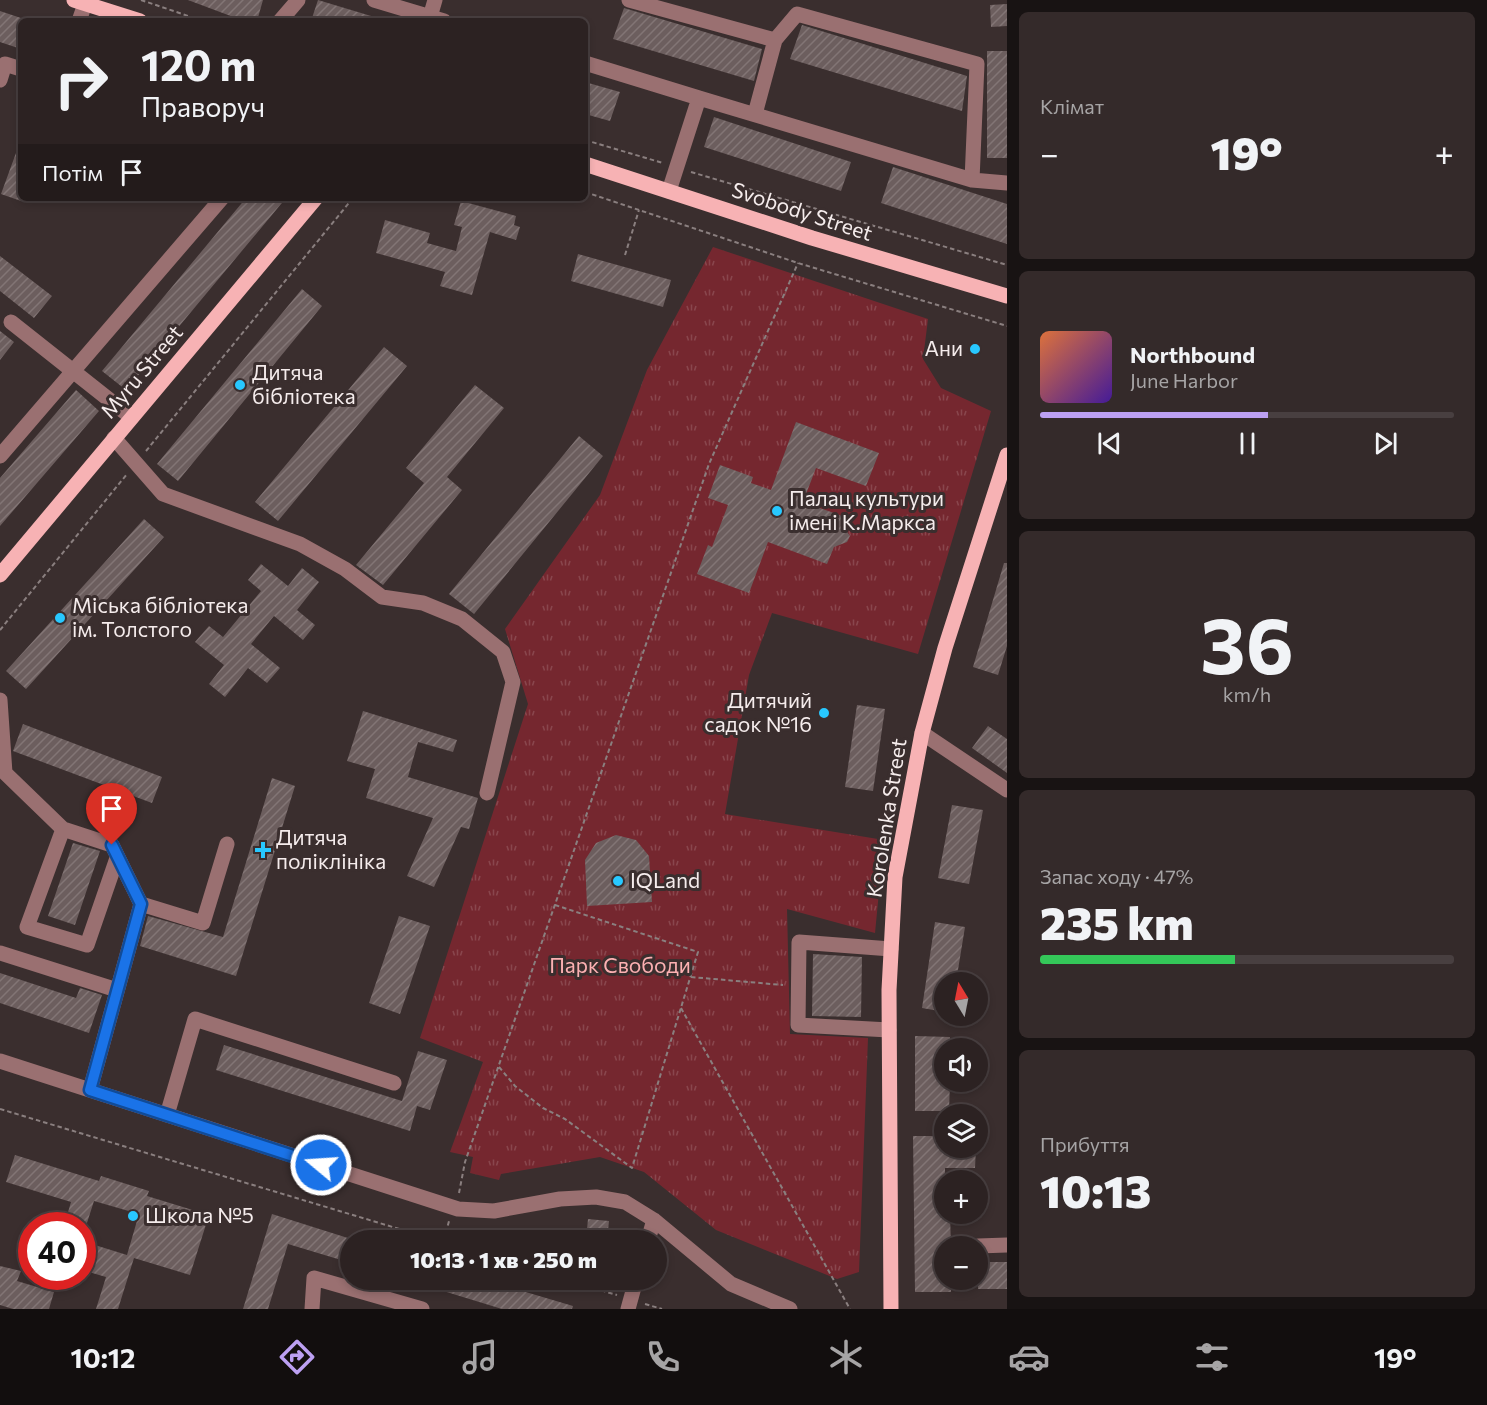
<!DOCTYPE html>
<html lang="uk">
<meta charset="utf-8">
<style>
body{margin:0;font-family:Commissioner,sans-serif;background:#342a2a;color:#f1f3f6;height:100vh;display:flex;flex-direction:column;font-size:22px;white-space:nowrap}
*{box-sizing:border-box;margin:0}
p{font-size:20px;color:#a6a4a5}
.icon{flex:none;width:33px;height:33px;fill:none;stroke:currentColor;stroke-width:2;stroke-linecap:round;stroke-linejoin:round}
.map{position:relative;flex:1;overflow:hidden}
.details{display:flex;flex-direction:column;gap:12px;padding:12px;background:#181313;width:480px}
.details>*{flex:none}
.hud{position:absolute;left:18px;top:18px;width:570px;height:183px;border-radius:9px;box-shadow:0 3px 9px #0003,0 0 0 2px #483f40;background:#2c2222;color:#f1f3f6;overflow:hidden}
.needle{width:39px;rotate:350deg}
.buttons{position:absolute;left:934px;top:972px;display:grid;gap:12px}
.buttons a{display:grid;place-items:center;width:54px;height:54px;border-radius:50%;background:#2c2222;box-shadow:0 3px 9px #0003,0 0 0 2px #483f40;font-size:30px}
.speed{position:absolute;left:18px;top:1212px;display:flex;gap:12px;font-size:30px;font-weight:700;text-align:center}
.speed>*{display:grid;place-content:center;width:78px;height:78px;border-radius:50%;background:#2c2222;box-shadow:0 3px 9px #0003,0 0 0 2px #483f40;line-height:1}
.speed .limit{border:9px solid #d22;background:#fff;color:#111}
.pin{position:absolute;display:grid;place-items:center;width:51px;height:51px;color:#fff;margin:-62px -26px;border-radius:50% 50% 50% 0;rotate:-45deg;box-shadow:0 0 6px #0007}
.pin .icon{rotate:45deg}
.me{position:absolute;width:66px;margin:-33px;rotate:288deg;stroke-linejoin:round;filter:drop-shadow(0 0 4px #0008)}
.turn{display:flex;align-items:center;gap:21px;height:126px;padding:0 24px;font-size:27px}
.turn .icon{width:78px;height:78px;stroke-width:2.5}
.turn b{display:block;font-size:42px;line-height:51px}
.then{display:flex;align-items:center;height:57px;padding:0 24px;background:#0003;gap:12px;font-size:22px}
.big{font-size:45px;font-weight:800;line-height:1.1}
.details .tile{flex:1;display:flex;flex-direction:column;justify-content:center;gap:9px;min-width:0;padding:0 21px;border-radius:9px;background:#342a2a}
.details .dial{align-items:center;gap:0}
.dial b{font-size:78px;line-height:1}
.song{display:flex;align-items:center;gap:18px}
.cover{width:72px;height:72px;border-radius:9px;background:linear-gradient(135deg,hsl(20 70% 55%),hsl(260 70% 35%))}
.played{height:6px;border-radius:3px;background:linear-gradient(90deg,#bca0f2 55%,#483f40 55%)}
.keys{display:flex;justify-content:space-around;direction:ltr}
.heat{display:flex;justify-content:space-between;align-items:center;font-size:33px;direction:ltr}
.charge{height:9px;border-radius:4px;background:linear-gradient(90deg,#34c759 47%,#483f40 0)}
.trip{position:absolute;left:340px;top:1230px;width:327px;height:60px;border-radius:30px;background:#2c2222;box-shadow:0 3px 9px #0003,0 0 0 2px #483f40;font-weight:800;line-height:60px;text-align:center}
.tab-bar{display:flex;height:96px;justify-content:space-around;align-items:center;background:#120e0e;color:#a6a4a5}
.tab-bar .icon{width:42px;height:42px}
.tab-bar .active{color:#bca0f2}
.tab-bar b{font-size:27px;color:#f1f3f6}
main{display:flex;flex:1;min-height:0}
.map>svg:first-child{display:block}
.grass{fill:url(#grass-tufts)}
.building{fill:url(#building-hatch)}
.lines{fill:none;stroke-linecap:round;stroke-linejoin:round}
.path{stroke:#8a7f7f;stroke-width:2;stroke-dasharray:4.5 3;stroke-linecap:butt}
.minor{stroke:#9a7071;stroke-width:15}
.major{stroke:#f7b2b4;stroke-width:15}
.route-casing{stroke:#114b97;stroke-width:15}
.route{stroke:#1a73e8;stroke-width:10}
.poi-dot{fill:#28c8ff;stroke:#3a2e2e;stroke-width:2}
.labels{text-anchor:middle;stroke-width:6;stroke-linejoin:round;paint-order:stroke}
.street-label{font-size:21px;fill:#f5ecec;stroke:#3a2e2e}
.poi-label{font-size:21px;fill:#f5ecec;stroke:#3a2e2e;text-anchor:start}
.park-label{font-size:21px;fill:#fcb0b2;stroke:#3a2e2e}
</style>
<main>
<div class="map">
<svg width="1007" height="1309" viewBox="0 0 1007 1309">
<defs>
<pattern id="grass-tufts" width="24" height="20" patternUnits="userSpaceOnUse" patternTransform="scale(1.5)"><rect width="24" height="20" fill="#75272f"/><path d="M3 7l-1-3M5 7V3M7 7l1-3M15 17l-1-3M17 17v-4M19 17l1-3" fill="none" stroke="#89464d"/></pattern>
<pattern id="building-hatch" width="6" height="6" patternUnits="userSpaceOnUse" patternTransform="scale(1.5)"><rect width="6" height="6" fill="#6c5e5e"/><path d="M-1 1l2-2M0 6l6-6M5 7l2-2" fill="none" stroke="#827575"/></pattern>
</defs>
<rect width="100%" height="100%" fill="#3a2e2e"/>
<path class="grass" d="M713,247L928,319L923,359L941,388L991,411L918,654L772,613L749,675L725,814L884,840L875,933L787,909L790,1034L868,1038L859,1272L837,1279L716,1230L644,1172L600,1157L501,1174L499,1180L470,1173L473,1157L450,1152L483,1062L420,1038L528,704L505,629L600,495L647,370Z"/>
<path class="building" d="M188,0H263L257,21H244Z
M318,0L381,19V21H311Z
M1007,4V26L991,27L990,5Z
M624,8L762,49L754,81L613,39Z
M0,11L21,18V49L0,42Z
M802,25L967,76L962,111L790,59Z
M987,51H1007V158H987Z
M585,82L620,92L610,121L585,114Z
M714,117L851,162L841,191L704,147Z
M20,142L21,143V201L1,194Z
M893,167L1007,204V244L881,203Z
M246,198H286L126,390L102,371Z
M461,201L516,216L514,225L520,227L516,240L490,232L472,295L440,286L445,272L376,253L385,220L430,233L427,243L456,251L462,227L454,225Z
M578,254L671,280L663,307L571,281Z
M0,256L52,296L34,318L0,291Z
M302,289L322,306L178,481L157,464Z
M0,331L14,342L0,360Z
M384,347L407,366L278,521L255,502Z
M475,385L504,408L447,477L462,490L383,585L356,565L424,483L406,468Z
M76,390L99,411L0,526V478Z
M796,422L879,453L866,486L816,468L803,502L845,517L842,524L850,536L847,542L834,547L827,564L768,542L749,593L697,574L708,545L712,547L728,505L708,498L720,465L753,477L751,483L771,490Z
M579,436L603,456L474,614L449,594Z
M144,519L164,537L26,689L6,671Z
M1004,563H1007V646L998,675L973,667Z
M261,564L288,586L302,568L319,582L297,610L315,625L303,640L274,616L251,644L280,668L267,683L248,668L225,697L209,684L224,665L195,642L209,626L223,637L261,591L248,580Z
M857,705L885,709L873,791L845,787Z
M363,711L457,740L453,752L418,742L408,777L478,798L469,829L461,827L434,887L407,876L433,818L366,798L375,769L347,761Z
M23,724L162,777L152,803L13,751Z
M988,726L1007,739V773L972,748Z
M272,778L295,786L236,976L140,946L148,916L223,937Z
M952,805L983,810L969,884L938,878Z
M616,835L636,840L649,856L652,902L587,906L585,860L596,843Z
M73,843L100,851L75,925L48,916Z
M399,916L430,926L400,1014L369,1003Z
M935,922L965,927L956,982H945V1012L922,1008Z
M813,954L862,957L861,1017L812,1016Z
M0,973L76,998L80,988L102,995L89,1033L0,1003Z
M915,1036L950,1037V1048H945V1082H950L949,1111H915Z
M224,1045L402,1101L418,1051L447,1060L430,1110L417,1106L410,1131L216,1070Z
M913,1136H945V1148H976L975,1168H945V1214H950L951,1246H945V1280H951V1292H915Z
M15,1155L99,1181L101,1176L149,1191L147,1196L209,1215L190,1275L134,1258L118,1309H96L106,1277L82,1270V1241L127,1255L139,1214L94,1201L86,1226H64L71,1202L6,1182Z
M272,1214L351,1239V1263L288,1244L268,1309H243Z
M588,1219L609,1221L607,1240H586Z
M978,1262H1007V1289H978Z
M0,1266L21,1271L17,1281L54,1292L49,1309H13L0,1305Z
M415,1280H485L573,1306L572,1309H502L414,1282Z"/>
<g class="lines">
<path class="path" d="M141,0L203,21
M585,140L663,163
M691,172L1007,265
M585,192L798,263L1007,326
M625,255L639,210
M146,451L353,198
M0,630L127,474
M691,977L783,985
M681,1008L850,1309
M499,1067L515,1086L543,1108L565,1119L632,1168L698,952L555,905
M0,1109L436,1240
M459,1193L465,1162L709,464L798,263
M444,1240L449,1221
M565,1280L617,1295
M645,1304L662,1309"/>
<path class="minor" d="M374,0L444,21
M629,0L775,40
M430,17L435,0
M79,21L85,4
M280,21L298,0
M585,63L699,98L669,191
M0,80L5,64L21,69
M699,98L972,180L1007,183
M755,114L775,40L797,14L977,64L972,180
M11,322L131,417
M114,438L163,494L300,544L345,569L382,597L423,603L462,619L503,652L513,682L487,793
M0,456L222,198
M0,700L5,773L63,829L112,845L141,904L203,923L227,844
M922,733L1007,790
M63,829L27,927L87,945L117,858
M0,953L117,990
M889,1030L798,1025L799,942L891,949
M0,1061L458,1209L494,1211L560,1199L596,1197L625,1202L654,1220L731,1284L790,1309
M90,1090L141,904
M167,1115L195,1019L394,1083
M648,1240L654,1220
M978,1246L1007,1245
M312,1309L314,1278L422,1309
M628,1309L636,1280"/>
<path class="major" d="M74,0L140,21
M585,164L812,238L1007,296
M0,575L316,198
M891,1309L889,990L895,877L922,733L945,648L1007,455"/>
</g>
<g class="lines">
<defs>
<path id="route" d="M112,845L141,904L90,1090L321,1165"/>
</defs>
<use href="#route" class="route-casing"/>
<use href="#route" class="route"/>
</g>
<g class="poi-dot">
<circle cx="975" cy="349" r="6"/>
<circle cx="240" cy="385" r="6"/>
<circle cx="777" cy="511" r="6"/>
<circle cx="60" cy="618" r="6"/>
<circle cx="824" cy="713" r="6"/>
<path d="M260 841h6v6h6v6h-6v6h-6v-6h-6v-6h6z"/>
<circle cx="618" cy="881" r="6"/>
<circle cx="133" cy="1216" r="6"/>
</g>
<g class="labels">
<g class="street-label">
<text transform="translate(802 212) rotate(18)" y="7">Svobody Street</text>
<text transform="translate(142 372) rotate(-50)" y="7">Myru Street</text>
<text transform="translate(887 818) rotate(-81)" y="7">Korolenka Street</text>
</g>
<g class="poi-label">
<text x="963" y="356" text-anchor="end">Ани</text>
<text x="252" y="380">Дитяча<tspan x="252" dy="24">бібліотека</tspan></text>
<text x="789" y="506">Палац культури<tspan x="789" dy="24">імені К.Маркса</tspan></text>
<text x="72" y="613">Міська бібліотека<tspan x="72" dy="24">ім. Толстого</tspan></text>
<text x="812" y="708" text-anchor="end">Дитячий<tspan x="812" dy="24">садок №16</tspan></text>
<text x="276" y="845">Дитяча<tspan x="276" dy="24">поліклініка</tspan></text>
<text x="630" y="888">IQLand</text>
<text x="145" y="1223">Школа №5</text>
</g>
<g class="park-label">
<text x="620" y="973">Парк Свободи</text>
</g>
</g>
</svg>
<div class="buttons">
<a><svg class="needle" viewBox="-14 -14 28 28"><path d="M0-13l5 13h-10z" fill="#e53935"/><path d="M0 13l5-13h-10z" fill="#a6a4a5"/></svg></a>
<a><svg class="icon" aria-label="sound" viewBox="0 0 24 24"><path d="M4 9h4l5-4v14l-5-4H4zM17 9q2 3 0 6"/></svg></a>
<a><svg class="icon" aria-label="layers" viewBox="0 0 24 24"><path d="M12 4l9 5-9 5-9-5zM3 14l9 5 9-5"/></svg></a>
<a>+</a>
<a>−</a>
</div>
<div class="speed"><div class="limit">40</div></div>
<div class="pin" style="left:112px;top:845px;background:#d93025"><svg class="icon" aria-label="arrive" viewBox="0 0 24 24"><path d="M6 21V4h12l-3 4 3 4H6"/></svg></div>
<svg class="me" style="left:321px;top:1165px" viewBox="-20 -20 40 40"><circle r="17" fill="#1a73e8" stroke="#fff" stroke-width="3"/><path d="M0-11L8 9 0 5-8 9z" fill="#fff"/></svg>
<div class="trip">10:13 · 1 хв · 250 m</div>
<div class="hud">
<div class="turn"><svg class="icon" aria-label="right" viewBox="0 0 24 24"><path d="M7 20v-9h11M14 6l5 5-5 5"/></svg><div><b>120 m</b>Праворуч</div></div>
<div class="then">Потім<svg class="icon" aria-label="arrive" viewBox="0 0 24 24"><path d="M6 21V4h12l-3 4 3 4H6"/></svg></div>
</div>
</div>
<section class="details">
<div class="tile"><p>Клімат</p>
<div class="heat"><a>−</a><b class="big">19°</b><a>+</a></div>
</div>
<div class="tile">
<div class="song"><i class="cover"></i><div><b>Northbound</b><p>June Harbor</p></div></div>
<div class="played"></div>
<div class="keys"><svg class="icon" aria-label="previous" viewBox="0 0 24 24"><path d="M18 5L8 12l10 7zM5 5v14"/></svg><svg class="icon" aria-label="pause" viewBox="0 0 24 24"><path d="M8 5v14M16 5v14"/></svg><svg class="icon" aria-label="next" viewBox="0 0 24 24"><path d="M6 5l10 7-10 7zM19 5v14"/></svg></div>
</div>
<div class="tile dial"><b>36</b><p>km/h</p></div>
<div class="tile"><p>Запас ходу · 47%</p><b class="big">235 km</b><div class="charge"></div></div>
<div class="tile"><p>Прибуття</p><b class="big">10:13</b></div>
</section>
</main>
<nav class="tab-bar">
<b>10:12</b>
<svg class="icon active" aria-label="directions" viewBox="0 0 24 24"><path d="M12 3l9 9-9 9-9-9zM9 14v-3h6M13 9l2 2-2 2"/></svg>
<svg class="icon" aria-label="music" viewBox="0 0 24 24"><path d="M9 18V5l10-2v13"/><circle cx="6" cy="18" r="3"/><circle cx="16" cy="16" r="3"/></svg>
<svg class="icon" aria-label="phone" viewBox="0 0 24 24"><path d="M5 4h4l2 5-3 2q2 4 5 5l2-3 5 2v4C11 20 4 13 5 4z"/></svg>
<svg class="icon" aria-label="climate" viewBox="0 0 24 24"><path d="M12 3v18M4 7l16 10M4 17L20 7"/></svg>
<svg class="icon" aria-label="car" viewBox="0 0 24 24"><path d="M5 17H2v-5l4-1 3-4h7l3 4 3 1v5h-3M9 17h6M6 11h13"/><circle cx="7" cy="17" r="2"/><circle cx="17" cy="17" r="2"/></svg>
<svg class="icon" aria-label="filters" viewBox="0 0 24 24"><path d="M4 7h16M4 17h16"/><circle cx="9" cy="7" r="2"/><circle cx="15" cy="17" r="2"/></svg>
<b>19°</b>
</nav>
